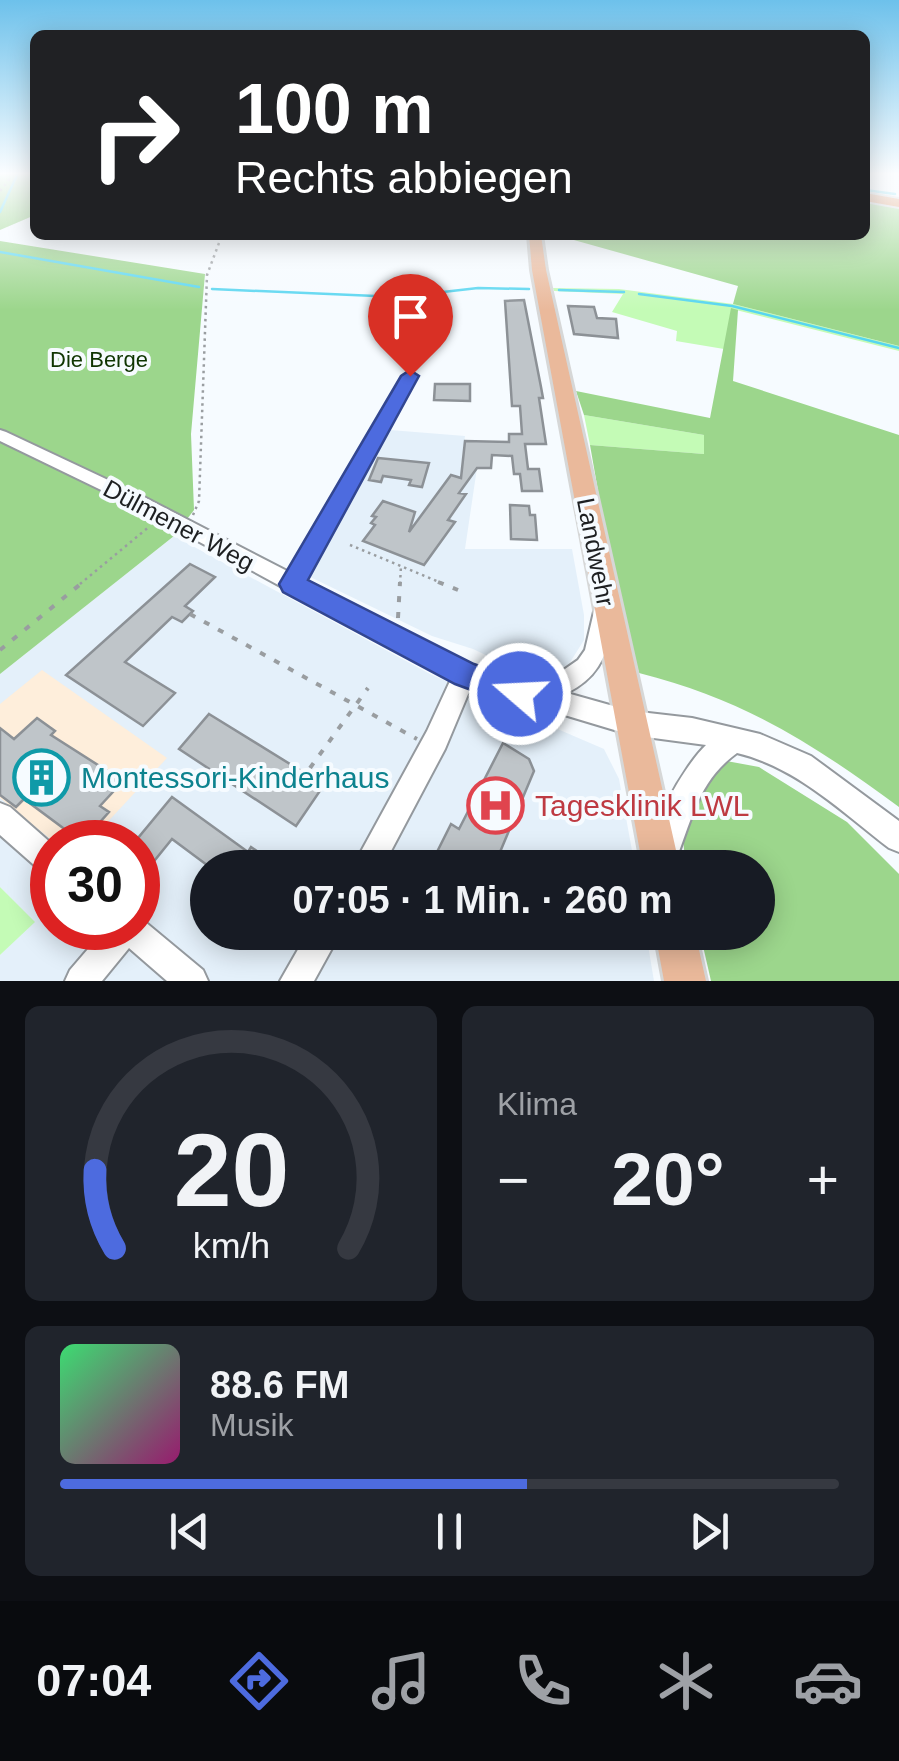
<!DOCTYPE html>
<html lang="de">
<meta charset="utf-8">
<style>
body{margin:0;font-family:Helvetica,sans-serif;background:#20242c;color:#f1f3f6;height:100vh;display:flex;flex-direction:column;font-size:38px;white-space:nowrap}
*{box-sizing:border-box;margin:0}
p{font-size:32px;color:#9ea1a6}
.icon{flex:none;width:55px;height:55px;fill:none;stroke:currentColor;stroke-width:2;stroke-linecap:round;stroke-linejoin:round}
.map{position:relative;height:981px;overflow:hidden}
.side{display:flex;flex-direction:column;gap:25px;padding:25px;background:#0d0f14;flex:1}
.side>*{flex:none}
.guide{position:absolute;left:30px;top:30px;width:840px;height:210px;border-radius:15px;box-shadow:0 5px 25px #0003;background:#202124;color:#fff;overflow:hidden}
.speed{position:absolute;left:30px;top:820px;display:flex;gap:20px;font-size:50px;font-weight:700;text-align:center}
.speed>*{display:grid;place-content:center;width:130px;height:130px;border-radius:50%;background:#171b24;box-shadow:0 5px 25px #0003;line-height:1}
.speed .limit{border:15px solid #d22;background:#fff;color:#111}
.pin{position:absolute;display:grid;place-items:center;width:85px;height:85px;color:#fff;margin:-102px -42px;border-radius:50% 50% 50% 0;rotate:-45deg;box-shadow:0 0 10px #0007}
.pin .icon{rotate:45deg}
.me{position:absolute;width:110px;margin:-55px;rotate:289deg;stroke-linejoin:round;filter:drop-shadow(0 0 8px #0008)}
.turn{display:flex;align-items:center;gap:35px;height:210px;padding:0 40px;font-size:45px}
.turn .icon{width:130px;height:130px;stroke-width:2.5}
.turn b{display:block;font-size:70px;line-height:85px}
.big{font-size:75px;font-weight:700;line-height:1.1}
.side .tile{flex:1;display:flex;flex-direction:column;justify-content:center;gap:15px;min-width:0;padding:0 35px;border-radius:15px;background:#20242c}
.side .dial{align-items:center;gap:0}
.dial svg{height:260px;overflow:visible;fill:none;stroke:#363941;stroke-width:7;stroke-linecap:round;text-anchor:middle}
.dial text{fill:#f1f3f6;stroke:none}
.song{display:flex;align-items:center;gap:30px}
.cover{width:120px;height:120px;border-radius:15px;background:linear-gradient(135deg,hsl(140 70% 55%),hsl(320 70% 35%))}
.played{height:10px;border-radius:5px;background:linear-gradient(90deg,#4d6bdf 60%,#363941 60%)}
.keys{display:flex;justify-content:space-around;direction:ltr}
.heat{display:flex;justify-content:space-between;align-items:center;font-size:55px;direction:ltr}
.side .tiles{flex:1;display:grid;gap:25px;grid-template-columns:1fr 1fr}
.tile:last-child{grid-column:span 2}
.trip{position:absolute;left:190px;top:850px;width:585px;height:100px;border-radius:50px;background:#171b24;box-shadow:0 5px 25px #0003;font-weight:700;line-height:100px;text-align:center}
.tabs{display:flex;height:160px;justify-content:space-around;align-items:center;background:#090b0e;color:#9ea1a6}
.tabs .icon{width:70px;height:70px}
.tabs .current{color:#4d6bdf}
.tabs b{font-size:45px;color:#f1f3f6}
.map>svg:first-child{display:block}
.built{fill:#e4f0fa;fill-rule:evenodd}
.education{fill:#feeedb}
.green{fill:#c4fbb6}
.forest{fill:#9cd68c}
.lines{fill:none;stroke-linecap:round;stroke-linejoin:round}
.stream{stroke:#56d5f0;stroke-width:2.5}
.building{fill:#bfc5c9;stroke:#8c9196;stroke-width:2.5}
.minor-casing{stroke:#94999e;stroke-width:4}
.major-casing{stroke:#d6d7d7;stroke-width:6}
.highway-casing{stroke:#d6d7d7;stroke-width:4}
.path-far1{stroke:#999da0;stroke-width:2.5;stroke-dasharray:2.5 4;stroke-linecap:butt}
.path{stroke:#999da0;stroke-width:4;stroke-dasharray:6 10;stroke-linecap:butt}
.minor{fill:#fff;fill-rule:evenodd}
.major{fill:#eab99b;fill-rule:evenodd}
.highway{fill:#dc8b58;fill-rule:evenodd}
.route{fill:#4d6bdf;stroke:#324691;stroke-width:2.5}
.labels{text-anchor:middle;stroke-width:8;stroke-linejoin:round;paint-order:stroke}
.far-park-label{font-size:22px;fill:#0f3502;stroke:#f6fbff}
.street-label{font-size:25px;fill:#1e2022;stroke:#f6fbff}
.near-culture-label{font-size:30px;fill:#0d838f;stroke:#f6fbff;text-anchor:start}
.near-health-label{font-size:30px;fill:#be3a42;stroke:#f6fbff;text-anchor:start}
</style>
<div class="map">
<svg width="899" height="981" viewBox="0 0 899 981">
<rect width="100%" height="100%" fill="#f6fbff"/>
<path class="built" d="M390,430L465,436L461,467L477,468L465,549H572L584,615V640L569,664L554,672L530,676L473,649L432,636L302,573Z
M174,536L432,675L604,749L619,779L635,867L208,868V932L646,933L654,981H0V955L34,922L0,887V674ZM52,842H138V928H52Z"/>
<path class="education" d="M42,670L167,758L89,842H54L0,798V704Z"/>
<path class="green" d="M553,288L619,289L733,304L899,346V351L732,309L724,349L676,341L677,331L612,312L623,294L554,291Z
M584,415L704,435V454L590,445Z
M0,887L35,922L0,955Z"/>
<path class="forest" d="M0,173H35V215L0,230Z
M865,200L899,206V346L733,304L738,286L556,235H865Z
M0,241L205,274L191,434L194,510L174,536L0,674Z
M731,308L738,310L733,381L899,435V807C812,743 745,700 639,673L614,582L590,445L704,454V435L584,415L576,391L710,418Z
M721,760L759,767L847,822L899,874V981H711L700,933L758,932V868L687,867C676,819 691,796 721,760Z"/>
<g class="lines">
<path class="stream" d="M865,190L895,194
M0,212L18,173
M0,252L199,287
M212,289L399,297L478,288L529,289
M559,290L624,292
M639,294L732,306L899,348"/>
</g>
<path class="building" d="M524,300L541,387L543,398H539L546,444H525L528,469H539L542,491H522L520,474H514L512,456L492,455L491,468H477L459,493L466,494L448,520L455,522L424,565L363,541L375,525L371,523L376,517L372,516L383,501L415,512L409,532L451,475L461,478L465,441L509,442V434H522L520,406H512L505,301Z
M568,306L594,307L597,318L616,319L618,338L574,334Z
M435,384H470V401L434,400Z
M378,458L429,463L422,487L409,485L411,480L383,476L381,482L369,480Z
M510,505L529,506L530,515H535L537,540L511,539Z
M190,564L215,577L185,606L193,611L182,622L172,617L125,662L175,693L143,726L66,675Z
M209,714L324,785L296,826L179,749Z
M37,718L55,731L51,735L123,781L100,806L109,812L82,842L24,799L16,807L0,795V728L14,739Z
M503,743L529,759L534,771L500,852L524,868H429L451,824L459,829Z
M172,797L248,852L251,847L281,868H211L172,839L138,881V838Z"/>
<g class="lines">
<defs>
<path id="minor" d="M410,372L417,376L305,580L470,666L529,683L552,678L578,660L585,650L596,603L603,600L610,603C614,612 612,618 611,627C607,659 595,679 567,693L631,711L692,718L760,734L811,756L899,821V852L889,848C841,811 796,767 737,753C698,781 692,820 675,862L665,866L655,862C643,834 685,765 706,745L631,735L471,687L445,749L382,868H352L427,731L451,679L128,503L0,441V430L6,432L140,495L289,572L403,376Z
M0,803L10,807L52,844V876L42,872L0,835Z
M138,916L203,970L208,981H167L129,948L102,981H65L70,970L106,928H138Z
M308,932H341L314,981H280Z"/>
<path id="major" d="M529,235H541L546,270L680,868H643L532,270Z
M655,932H695L706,981H664Z"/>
<path id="highway" d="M865,193L899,199V207L865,201Z"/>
</defs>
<use href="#minor" class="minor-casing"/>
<use href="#major" class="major-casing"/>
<use href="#highway" class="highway-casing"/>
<path class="path-far1" d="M0,191L14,173
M193,515L199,501L207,275L222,235
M350,545L444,584
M80,584L150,526
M400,584L401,566"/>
<path class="path" d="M438,582L458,590
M190,614L417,739
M398,618L400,582
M0,650L83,582
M310,768L368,688"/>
<use href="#minor" class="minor"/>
<use href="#major" class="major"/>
<use href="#highway" class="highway"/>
</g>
<linearGradient id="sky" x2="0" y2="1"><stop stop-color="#6dc1eb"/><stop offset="0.56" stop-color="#fbfdff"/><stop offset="1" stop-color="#fbfdff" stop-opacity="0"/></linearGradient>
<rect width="899" height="310" fill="url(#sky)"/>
<path class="route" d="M410,370L419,376L308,580L474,664L531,684L535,694L531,703L520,708L455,684L283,592L279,584L401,376Z"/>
<defs>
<symbol id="building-ring" viewBox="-11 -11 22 22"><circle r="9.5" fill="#f6fbff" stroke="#0f9aa8" stroke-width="1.5"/><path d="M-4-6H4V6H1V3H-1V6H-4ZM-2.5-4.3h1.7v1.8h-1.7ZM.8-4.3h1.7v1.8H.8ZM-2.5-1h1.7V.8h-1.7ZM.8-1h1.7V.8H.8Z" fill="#0f9aa8"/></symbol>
<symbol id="hospital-ring" viewBox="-11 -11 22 22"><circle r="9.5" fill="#f6fbff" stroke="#e0444e" stroke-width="1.5"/><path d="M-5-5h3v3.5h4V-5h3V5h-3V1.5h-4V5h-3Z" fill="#e0444e"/></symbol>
</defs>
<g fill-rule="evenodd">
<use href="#building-ring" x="10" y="746" width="63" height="63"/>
<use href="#hospital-ring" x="464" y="774" width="63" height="63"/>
</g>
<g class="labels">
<g class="far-park-label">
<text x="99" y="367">Die Berge</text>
</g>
<g class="street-label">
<text transform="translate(179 525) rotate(28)" y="9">Dülmener Weg</text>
<text transform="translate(596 552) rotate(79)" y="9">Landwehr</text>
</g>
<g class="near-culture-label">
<text x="81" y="788">Montessori-Kinderhaus</text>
</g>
<g class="near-health-label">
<text x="535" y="816">Tagesklinik LWL</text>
</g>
</g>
</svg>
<div class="speed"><div class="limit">30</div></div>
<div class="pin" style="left:410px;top:376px;background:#d93025"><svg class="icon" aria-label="arrive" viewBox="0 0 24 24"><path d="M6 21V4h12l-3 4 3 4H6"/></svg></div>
<svg class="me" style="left:520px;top:694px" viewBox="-20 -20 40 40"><circle r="17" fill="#4d6bdf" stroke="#fff" stroke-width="3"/><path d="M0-11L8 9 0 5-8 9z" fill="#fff"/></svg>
<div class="trip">07:05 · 1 Min. · 260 m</div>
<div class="guide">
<div class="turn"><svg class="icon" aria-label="right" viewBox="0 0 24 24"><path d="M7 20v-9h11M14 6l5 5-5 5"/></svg><div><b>100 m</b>Rechts abbiegen</div></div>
</div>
</div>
<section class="side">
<div class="tiles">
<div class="tile dial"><svg viewBox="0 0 100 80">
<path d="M14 69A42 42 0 1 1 86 69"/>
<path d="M14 69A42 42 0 0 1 8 45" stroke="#4d6bdf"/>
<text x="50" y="56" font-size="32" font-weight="700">20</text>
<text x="50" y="72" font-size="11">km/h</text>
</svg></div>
<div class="tile"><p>Klima</p>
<div class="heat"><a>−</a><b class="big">20°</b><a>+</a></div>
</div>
<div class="tile">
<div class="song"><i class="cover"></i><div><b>88.6 FM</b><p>Musik</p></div></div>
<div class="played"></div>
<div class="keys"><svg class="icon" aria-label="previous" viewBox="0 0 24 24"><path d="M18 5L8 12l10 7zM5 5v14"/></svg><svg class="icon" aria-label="pause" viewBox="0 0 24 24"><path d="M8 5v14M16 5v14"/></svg><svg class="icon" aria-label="next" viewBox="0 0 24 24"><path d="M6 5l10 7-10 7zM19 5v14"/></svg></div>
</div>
</div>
</section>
<nav class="tabs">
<b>07:04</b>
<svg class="icon current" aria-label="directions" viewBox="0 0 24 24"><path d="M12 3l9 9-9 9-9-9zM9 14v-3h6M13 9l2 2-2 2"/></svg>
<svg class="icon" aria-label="music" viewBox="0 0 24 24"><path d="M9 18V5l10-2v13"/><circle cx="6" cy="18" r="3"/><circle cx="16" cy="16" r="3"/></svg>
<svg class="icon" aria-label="phone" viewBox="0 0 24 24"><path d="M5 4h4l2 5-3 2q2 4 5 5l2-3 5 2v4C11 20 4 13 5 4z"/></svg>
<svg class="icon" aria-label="climate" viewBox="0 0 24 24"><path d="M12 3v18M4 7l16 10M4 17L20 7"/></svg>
<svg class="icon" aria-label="car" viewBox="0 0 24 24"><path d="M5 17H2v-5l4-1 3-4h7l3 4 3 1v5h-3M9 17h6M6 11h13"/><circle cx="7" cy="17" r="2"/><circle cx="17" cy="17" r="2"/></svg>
</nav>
